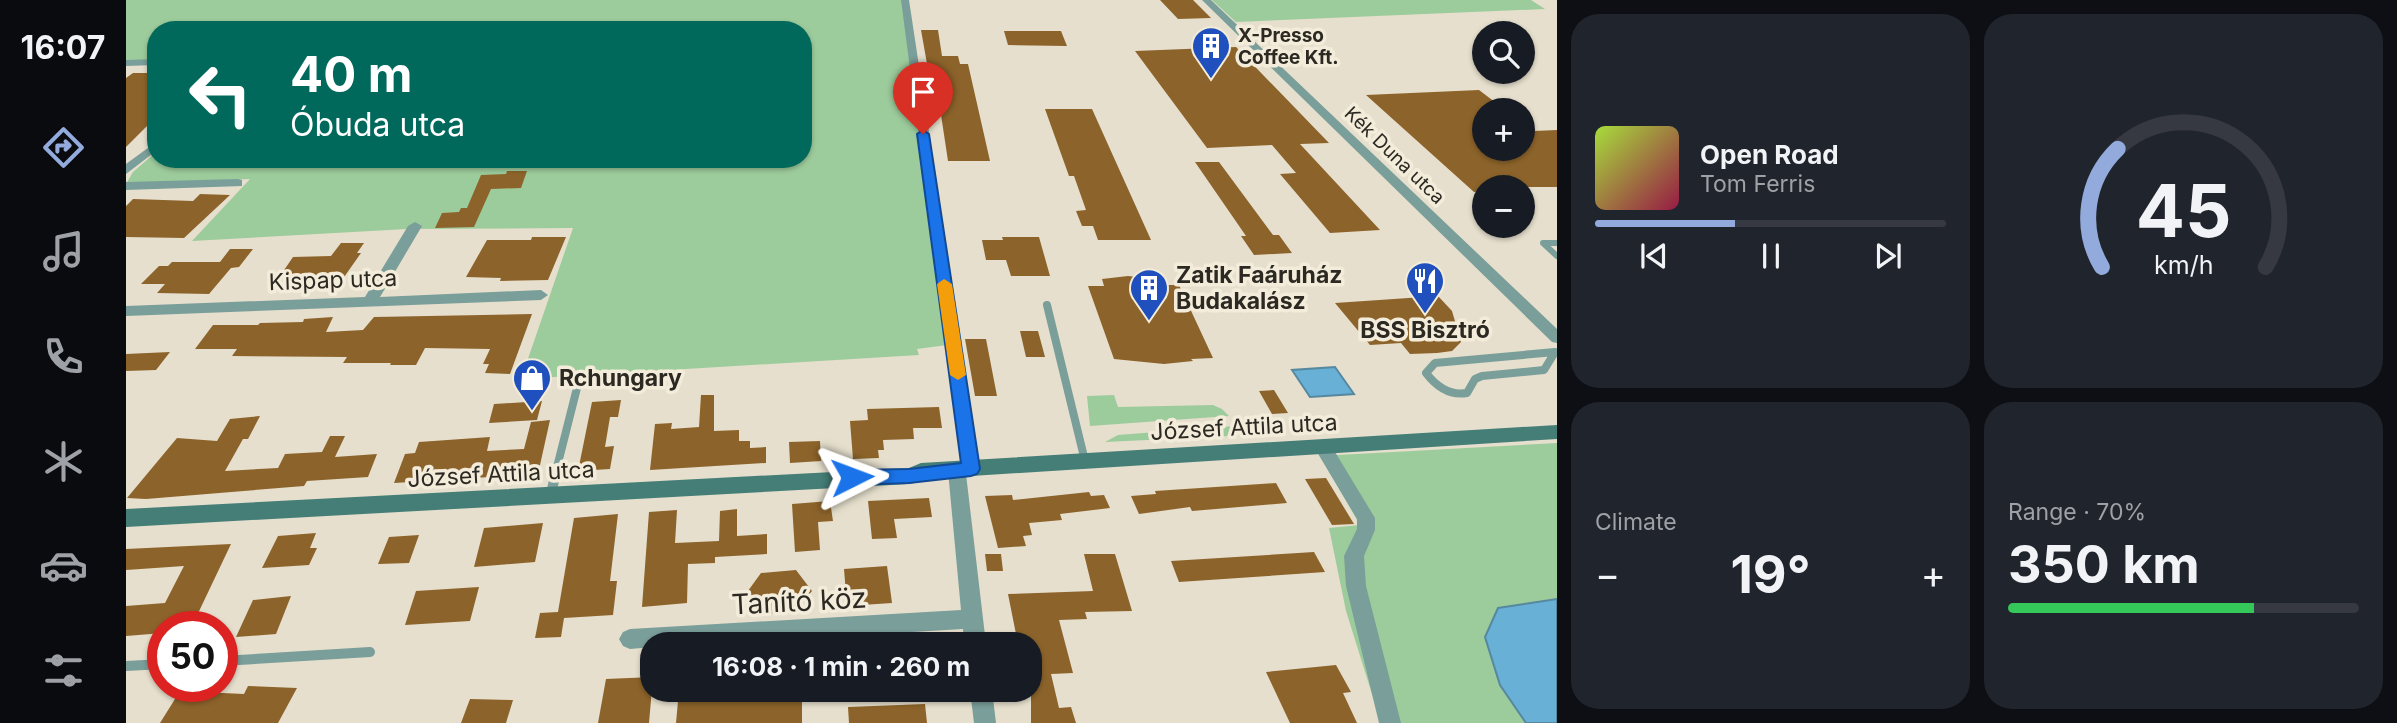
<!DOCTYPE html>
<meta charset="utf-8">
<style>
body{margin:0;font-family:Inter,sans-serif;background:#20242c;color:#f1f3f6;height:100vh;display:flex;flex-direction:column;font-size:26px;white-space:nowrap}
*{box-sizing:border-box;margin:0}
p{font-size:23px;color:#9ea1a6}
.icon{flex:none;width:38px;height:38px;fill:none;stroke:currentColor;stroke-width:2;stroke-linecap:round;stroke-linejoin:round}
.map{position:relative;flex:1;overflow:hidden}
.panel{display:flex;flex-direction:column;gap:14px;padding:14px;background:#0d0f14;width:840px}
.panel>*{flex:none}
.top-card{position:absolute;left:21px;top:21px;width:665px;height:147px;border-radius:28px;box-shadow:0 2px 5px #0004;background:#00695c;color:#fff;overflow:hidden}
.controls{position:absolute;left:1346px;top:21px;display:grid;gap:14px}
.controls a{display:grid;place-items:center;width:63px;height:63px;border-radius:50%;background:#171b24;box-shadow:0 2px 5px #0004;font-size:35px}
.speed{position:absolute;left:21px;top:611px;display:flex;gap:14px;font-size:35px;font-weight:700;text-align:center}
.speed>*{display:grid;place-content:center;width:91px;height:91px;border-radius:50%;background:#171b24;box-shadow:0 2px 5px #0004;line-height:1}
.speed .limit{border:10px solid #d22;background:#fff;color:#111}
.pin{position:absolute;display:grid;place-items:center;width:60px;height:60px;color:#fff;margin:-72px -30px;border-radius:50% 50% 50% 0;rotate:-45deg;box-shadow:0 0 7px #0007}
.pin .icon{rotate:45deg}
.me{position:absolute;width:77px;margin:-38px;rotate:87deg;stroke-linejoin:round;filter:drop-shadow(0 0 5px #0008)}
.turn{display:flex;align-items:center;gap:24px;height:147px;padding:0 28px;font-size:32px}
.turn .icon{width:91px;height:91px;stroke-width:2.5}
.turn b{display:block;font-size:49px;line-height:60px}
.big{font-size:52px;font-weight:700;line-height:1.1}
.panel .card{flex:1;display:flex;flex-direction:column;justify-content:center;gap:10px;min-width:0;padding:0 24px;border-radius:28px;background:#20242c}
.panel .dial{align-items:center;gap:0}
.dial svg{height:182px;overflow:visible;fill:none;stroke:#363941;stroke-width:7;stroke-linecap:round;text-anchor:middle}
.dial text{fill:#f1f3f6;stroke:none}
.song{display:flex;align-items:center;gap:21px}
.cover{width:84px;height:84px;border-radius:10px;background:linear-gradient(135deg,hsl(80 70% 55%),hsl(340 70% 35%))}
.played{height:7px;border-radius:4px;background:linear-gradient(90deg,#92aadc 40%,#363941 40%)}
.keys{display:flex;justify-content:space-around;direction:ltr}
.heat{display:flex;justify-content:space-between;align-items:center;font-size:38px;direction:ltr}
.charge{height:10px;border-radius:5px;background:linear-gradient(90deg,#34c759 70%,#363941 0)}
.panel .tiles{flex:1;display:grid;gap:14px;grid-template-columns:repeat(2,1fr)}
.trip{position:absolute;left:514px;top:632px;width:402px;height:70px;border-radius:28px;background:#171b24;box-shadow:0 2px 5px #0004;font-weight:700;line-height:70px;text-align:center}
main{display:flex;flex:1;min-height:0}
.dock{display:flex;flex-direction:column;width:126px;justify-content:space-around;align-items:center;background:#090b0e;color:#9ea1a6}
.dock .icon{width:49px;height:49px}
.dock .on{color:#92aadc}
.dock b{font-size:32px;color:#f1f3f6}
.map>svg:first-child{display:block}
.green{fill:#9dcc9c}
.water{fill:#68b0d5;stroke:#5688a0;stroke-width:2}
.building{fill:#8c632a}
.lines{fill:none;stroke-linecap:round;stroke-linejoin:round}
.lane-far2{stroke:#7a9e99;stroke-width:6}
.lane-far1{stroke:#7a9e99;stroke-width:8}
.lane{stroke:#7a9e99;stroke-width:10}
.street{fill:#7a9e99;fill-rule:evenodd}
.secondary{fill:#447e77;fill-rule:evenodd}
.route{fill:#1a73e8;stroke:#114b97;stroke-width:2}
.slow{fill:#f59e0b}
.labels{text-anchor:middle;stroke-width:7;stroke-linejoin:round;paint-order:stroke}
.far-poi-label{font-size:19px;font-weight:bold;fill:#2c2923;stroke:#f3ecda;text-anchor:start}
.far-street-label{font-size:19px;fill:#2c2923;stroke:#f3ecda}
.poi-label{font-size:23px;font-weight:bold;fill:#2c2923;stroke:#f3ecda;text-anchor:start}
.street-label{font-size:23px;fill:#2c2923;stroke:#f3ecda}
.near-street-label{font-size:28px;fill:#2c2923;stroke:#f3ecda}
</style>
<main>
<nav class="dock">
<b>16:07</b>
<svg class="icon on" aria-label="directions" viewBox="0 0 24 24"><path d="M12 3l9 9-9 9-9-9zM9 14v-3h6M13 9l2 2-2 2"/></svg>
<svg class="icon" aria-label="music" viewBox="0 0 24 24"><path d="M9 18V5l10-2v13"/><circle cx="6" cy="18" r="3"/><circle cx="16" cy="16" r="3"/></svg>
<svg class="icon" aria-label="phone" viewBox="0 0 24 24"><path d="M5 4h4l2 5-3 2q2 4 5 5l2-3 5 2v4C11 20 4 13 5 4z"/></svg>
<svg class="icon" aria-label="climate" viewBox="0 0 24 24"><path d="M12 3v18M4 7l16 10M4 17L20 7"/></svg>
<svg class="icon" aria-label="car" viewBox="0 0 24 24"><path d="M5 17H2v-5l4-1 3-4h7l3 4 3 1v5h-3M9 17h6M6 11h13"/><circle cx="7" cy="17" r="2"/><circle cx="17" cy="17" r="2"/></svg>
<svg class="icon" aria-label="filters" viewBox="0 0 24 24"><path d="M4 7h16M4 17h16"/><circle cx="9" cy="7" r="2"/><circle cx="15" cy="17" r="2"/></svg>
</nav>
<div class="map">
<svg width="1431" height="723" viewBox="0 0 1431 723">
<rect width="100%" height="100%" fill="#e6dfcd"/>
<path class="green" d="M0,0H777L802,194L800,208L821,345L791,349L793,355L395,379L447,228L281,229L66,241L124,179L0,184L7,172L30,152V159H677V30H30V60L0,61Z
M1086,0H1405L1419,9L1110,22Z
M988,395L992,407L1087,405L1096,409L1103,416L964,426L961,396Z
M1109,426L1105,436L979,442L992,435Z
M1431,443V599L1372,608L1374,684L1400,723H1255L1220,611L1203,528L1234,525L1194,456Z"/>
<path class="water" d="M1209,367L1228,394L1184,397L1166,370Z
M1431,599V723H1400L1374,685L1359,637L1372,608Z"/>
<path class="building" d="M1034,0H1067L1085,18L1052,19Z
M795,30H812L816,56H832L834,64H842L864,161H822L809,75H803Z
M878,31H935L941,46L882,45Z
M1110,47L1203,143L1174,144L1254,230L1204,233L1154,174L1170,173L1146,145L1081,148L1009,51Z
M7,73H30V117L0,147V78Z
M1353,90L1378,109L1358,110V149H1396V123L1408,131L1431,130V187H1358V191L1348,192L1240,95Z
M919,109H966L1025,240H972L967,226H956L950,211L960,210L948,176H943Z
M1069,162H1093L1147,235H1153L1166,253L1128,255L1115,236H1120Z
M381,171H401L395,188L365,189L348,227L309,228L316,213L333,212L335,208H341L355,175L380,174Z
M74,194L104,195L58,238L0,237V206L7,199L67,201Z
M406,237H440L422,280L374,281L375,278L340,277L361,240H405Z
M876,237H913L924,276H885L880,260H860L856,240H877Z
M215,243H238L231,253H235L216,280H211L205,289H155L162,279H152L167,257L205,256Z
M104,249H127L113,267L105,268L83,294L31,293L39,284H15L33,266H42L46,262H94Z
M1002,276L1029,279L1031,285H1053L1087,358L1065,359L1067,361L1038,364L988,359L962,286H978L976,279Z
M1312,296L1326,311L1335,342L1326,351L1311,353L1284,354L1275,343L1244,345L1209,303Z
M406,314L384,374L359,373L363,364H357L364,349L299,348L290,365H264L265,363H217L221,357L106,356L111,349H69L87,325H132L134,323L177,322L178,319L207,317L200,332L237,330L248,317Z
M894,331H912L919,357H900Z
M839,339H860L871,396H849Z
M44,352L30,370L0,371V354Z
M1148,390L1162,413L1146,414L1133,391Z
M575,395H588V431L613,430V441H624V448L640,447V463L524,470L529,424L546,423L545,429L573,427Z
M495,400L492,417H484L479,447L488,446L484,469L452,471L466,402Z
M416,401L411,420L363,423L368,404Z
M813,407L816,428H787L788,439L757,440L758,450H752L753,458L727,459L724,421L742,420L741,409Z
M134,416L122,439H117L99,471L152,468L159,454L196,452L204,436H219L209,457L251,454L242,477L181,481L178,486L20,499L1,498L51,438L91,441L104,419Z
M424,420L412,474L268,483L279,454L289,453L293,442L364,437L361,451L398,449L405,422Z
M694,441L695,461L664,463L663,442Z
M1200,478L1228,524L1206,525L1179,479Z
M1150,483L1161,503L1066,511L1064,507L1013,514L1005,496L1030,494L1029,491Z
M963,492L965,496L978,495L984,508L934,514L936,520L903,523L906,535L897,536L900,546L872,548L859,496L886,495L887,500Z
M803,498L806,517L768,519L771,538L746,539L742,501Z
M704,501L707,521L692,522L694,550L669,552L666,504Z
M611,509V536L641,534V554L589,557V563L562,564L561,603L516,607L523,512L551,510L549,543L593,541L594,511Z
M492,514L484,581H491L487,615L438,618L435,637L409,638L414,613L432,612L448,518Z
M417,523L409,562L348,567L358,528Z
M190,533L184,548H191L183,565L136,568L152,536Z
M293,535L283,563L252,564L263,537Z
M105,544L66,626H37V633L0,636V606L39,603L58,566L0,570V549Z
M1188,552L1199,572L1053,582L1045,561Z
M859,554H875L877,571H861Z
M958,554H989L1006,611L959,612L961,619L933,620L947,673L925,674L933,708L945,707L950,723H905V644H892L882,594L967,591Z
M761,566L766,603L721,606L718,569Z
M670,570L686,591L667,613L637,614L619,595L635,573Z
M353,587L344,621L279,625L290,591Z
M165,596L150,634L110,637L127,600Z
M1210,665L1225,692L1217,693L1231,723H1164L1140,672Z
M527,677L523,723H472L480,679Z
M122,686L171,688L152,723H34L54,691L118,694Z
M553,690H598L597,693L676,690V723H550Z
M344,699L387,700L380,723H335Z
M799,704L801,723H723L722,707Z"/>
<g class="lines">
<path class="lane-far2" d="M1431,243H1417L1431,256"/>
<path class="lane-far1" d="M921,305L959,461
M1429,352L1418,370L1356,376L1349,379L1341,393C1324,396 1310,386 1300,373L1309,363Z
M429,475L453,380"/>
<path class="lane" d="M424,497L430,473
M96,661L244,652
M0,666L37,664"/>
<path class="street" d="M775,0H783L854,469L851,474H840L860,644H838L837,629L584,644H527V647L504,649L497,646L493,639L497,632L504,629L835,610L822,471L825,466L836,465Z
M1076,0H1085L1431,329V343L1426,342Z
M30,59V65L0,66V60Z
M30,142V151L0,174V164Z
M112,179L116,180V186L0,190V182Z
M289,222L296,226L254,297L415,290L422,295L415,300L0,316V306L239,297L282,226Z
M1197,440L1203,442L1249,518V530L1238,556L1240,586L1275,723H1253L1220,586L1218,556L1231,529V519L1188,447L1191,442Z
M844,690H866L870,723H848Z"/>
<path class="secondary" d="M1431,425V439L814,478L783,484L0,527V509L783,468L795,463Z"/>
</g>
<path class="route" d="M797,130L803,134L854,469L851,474L845,476L783,483L726,485L719,482L716,477L719,472L726,470L783,469L835,463L791,134Z"/>
<path class="slow" d="M818,279L826,284L840,375L832,380L824,375L811,284Z"/>
<defs>
<symbol id="building-pin" viewBox="-11 -11 22 30"><path d="M0 17L-7.5 6A9.5 9.5 0 1 1 7.5 6Z" fill="#1f50bd" stroke="#f3ecda"/><path d="M-4-6H4V6H1V3H-1V6H-4ZM-2.5-4.3h1.7v1.8h-1.7ZM.8-4.3h1.7v1.8H.8ZM-2.5-1h1.7V.8h-1.7ZM.8-1h1.7V.8H.8Z" fill="#fff"/></symbol>
<symbol id="restaurant-pin" viewBox="-11 -11 22 30"><path d="M0 17L-7.5 6A9.5 9.5 0 1 1 7.5 6Z" fill="#1f50bd" stroke="#f3ecda"/><path d="M-5-6h1v4h1v-4h1v4h1v-4h1v5L-1.5 .5V6h-2V.5L-5-1ZM5-6V6H3V1.5H1.5Q1.5-4 5-6Z" fill="#fff"/></symbol>
<symbol id="shop-pin" viewBox="-11 -11 22 30"><path d="M0 17L-7.5 6A9.5 9.5 0 1 1 7.5 6Z" fill="#1f50bd" stroke="#f3ecda"/><path d="M-5-2.5h2.3a2.7 3.5 0 0 1 5.4 0H5L5.5 6h-11ZM-1.5-2.5h3a1.5 2.3 0 0 0-3 0Z" fill="#fff"/></symbol>
</defs>
<g fill-rule="evenodd">
<use href="#building-pin" x="1063" y="24" width="44" height="60"/>
<use href="#restaurant-pin" x="1277" y="259" width="44" height="60"/>
<use href="#building-pin" x="1001" y="266" width="44" height="60"/>
<use href="#shop-pin" x="384" y="356" width="44" height="60"/>
</g>
<g class="labels">
<g class="far-poi-label">
<text x="1112" y="42">X-Presso<tspan x="1112" dy="22">Coffee Kft.</tspan></text>
</g>
<g class="far-street-label">
<text transform="translate(1269 155) rotate(44)" y="7">Kék Duna utca</text>
</g>
<g class="poi-label">
<text x="1050" y="283">Zatik Faáruház<tspan x="1050" dy="26">Budakalász</tspan></text>
<text x="1299" y="338" text-anchor="middle">BSS Bisztró</text>
<text x="433" y="386">Rchungary</text>
</g>
<g class="street-label">
<text transform="translate(207 280) rotate(-2)" y="8">Kispap utca</text>
<text transform="translate(1118 427) rotate(-3)" y="8">József Attila utca</text>
<text transform="translate(375 474) rotate(-3)" y="8">József Attila utca</text>
</g>
<g class="near-street-label">
<text transform="translate(673 601) rotate(-3)" y="10">Tanító köz</text>
</g>
</g>
</svg>
<div class="controls">
<a><svg class="icon" aria-label="search" viewBox="0 0 24 24"><circle cx="10" cy="10" r="6"/><path d="M15 15l6 6"/></svg></a>
<a>+</a>
<a>−</a>
</div>
<div class="speed"><div class="limit">50</div></div>
<div class="pin" style="left:797px;top:134px;background:#d93025"><svg class="icon" aria-label="arrive" viewBox="0 0 24 24"><path d="M6 21V4h12l-3 4 3 4H6"/></svg></div>
<svg class="me" style="left:726px;top:477px" viewBox="-20 -20 40 40"><path d="M0-17L14 15 0 8-14 15z" fill="#1a73e8" stroke="#fff" stroke-width="4"/></svg>
<div class="trip">16:08 · 1 min · 260 m</div>
<div class="top-card">
<div class="turn"><svg class="icon" aria-label="left" viewBox="0 0 24 24"><path d="M17 20v-9H6M10 6l-5 5 5 5"/></svg><div><b>40 m</b>Óbuda utca</div></div>
</div>
</div>
<section class="panel">
<div class="tiles">
<div class="card">
<div class="song"><i class="cover"></i><div><b>Open Road</b><p>Tom Ferris</p></div></div>
<div class="played"></div>
<div class="keys"><svg class="icon" aria-label="previous" viewBox="0 0 24 24"><path d="M18 5L8 12l10 7zM5 5v14"/></svg><svg class="icon" aria-label="pause" viewBox="0 0 24 24"><path d="M8 5v14M16 5v14"/></svg><svg class="icon" aria-label="next" viewBox="0 0 24 24"><path d="M6 5l10 7-10 7zM19 5v14"/></svg></div>
</div>
<div class="card dial"><svg viewBox="0 0 100 80">
<path d="M14 69A42 42 0 1 1 86 69"/>
<path d="M14 69A42 42 0 0 1 21 17" stroke="#92aadc"/>
<text x="50" y="56" font-size="32" font-weight="700">45</text>
<text x="50" y="72" font-size="11">km/h</text>
</svg></div>
<div class="card"><p>Climate</p>
<div class="heat"><a>−</a><b class="big">19°</b><a>+</a></div>
</div>
<div class="card"><p>Range · 70%</p><b class="big">350 km</b><div class="charge"></div></div>
</div>
</section>
</main>
